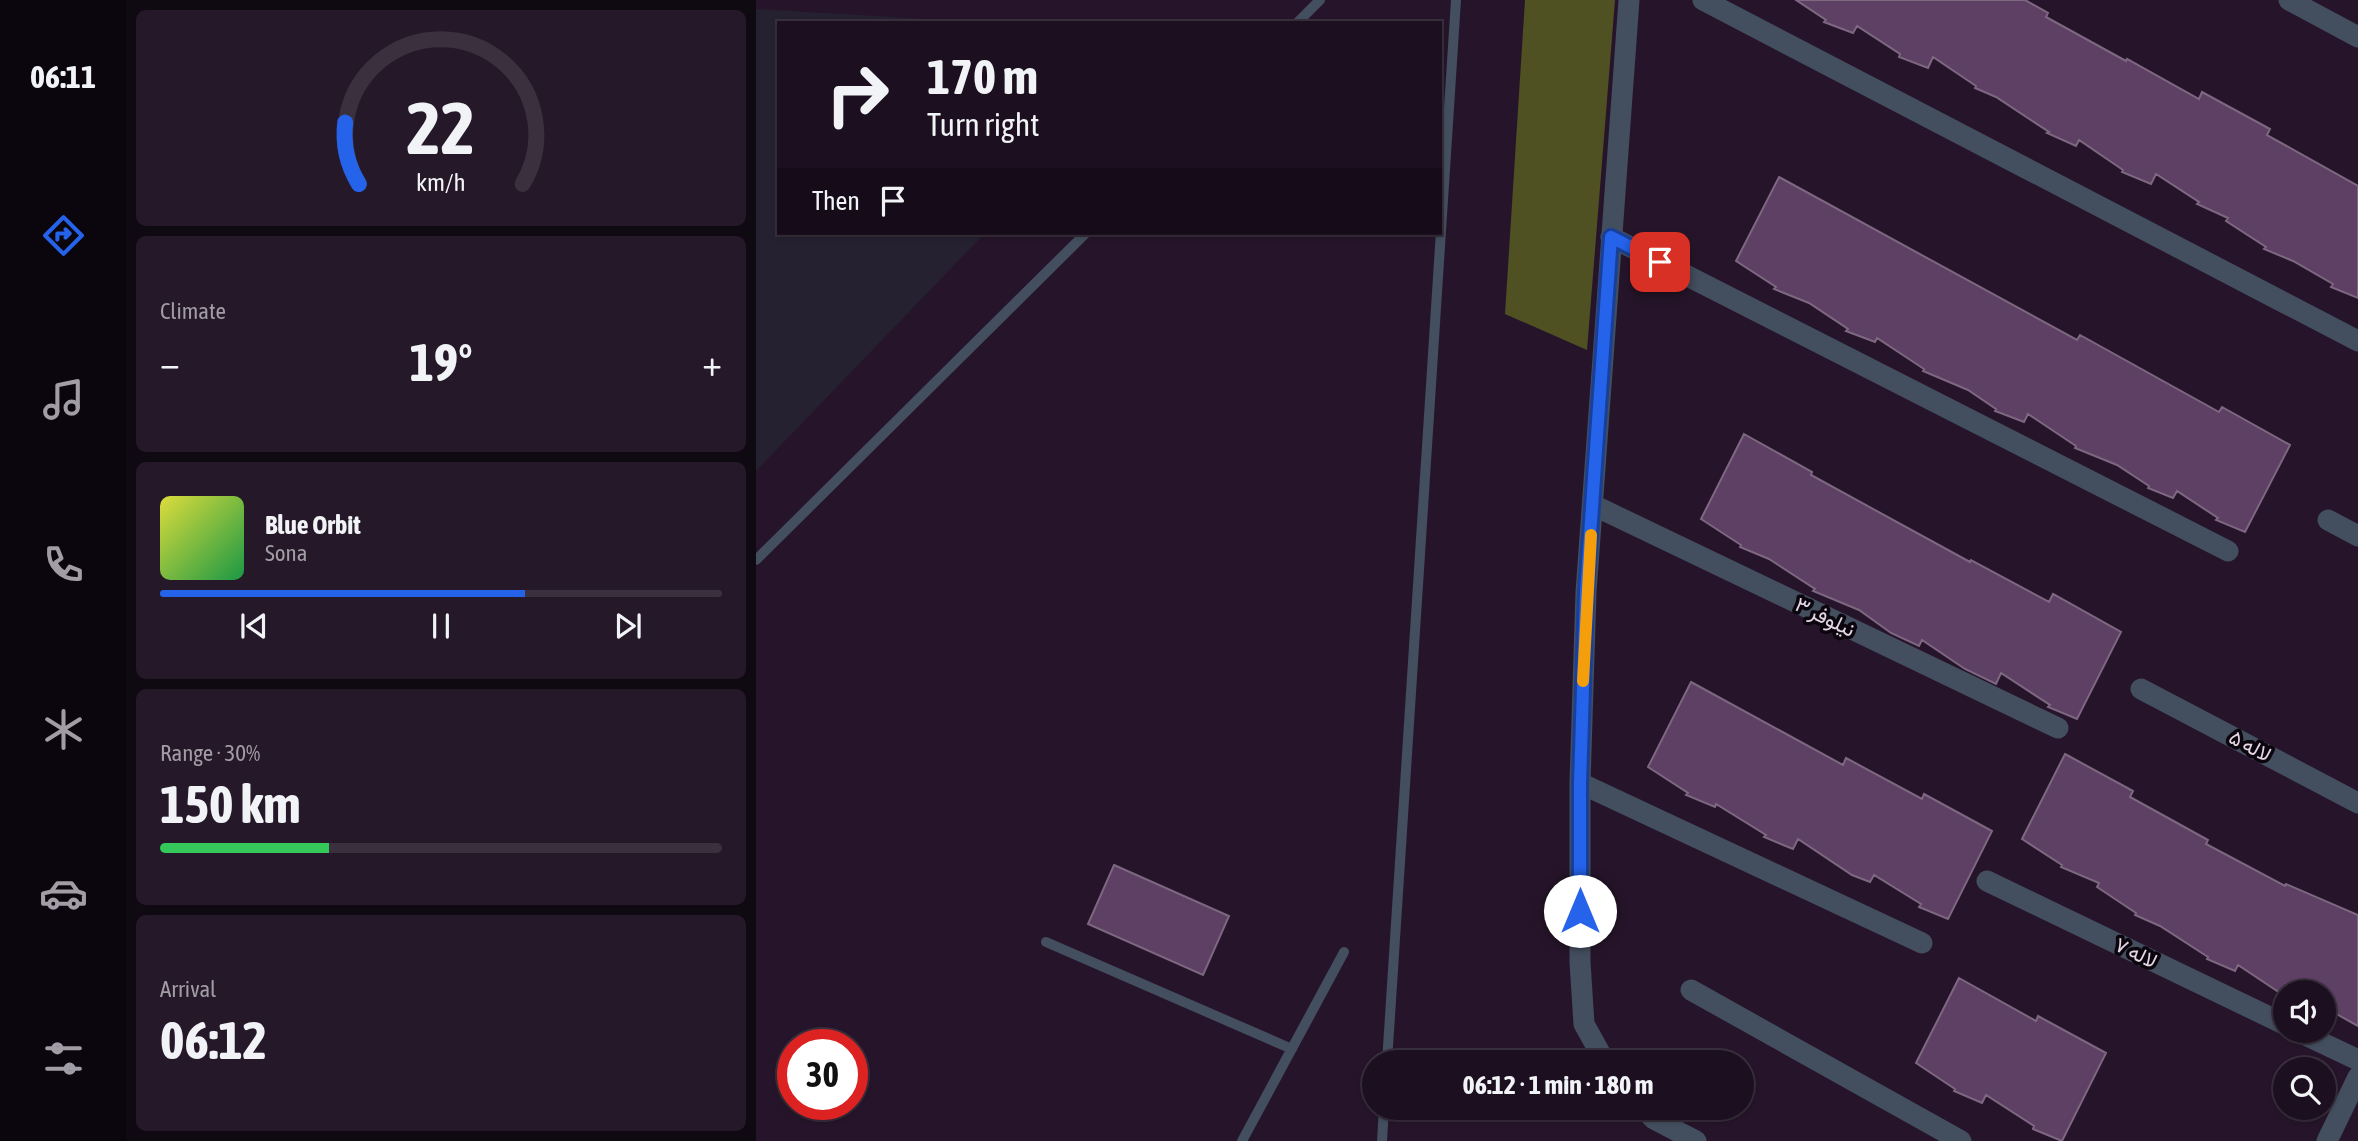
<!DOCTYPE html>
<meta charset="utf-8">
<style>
body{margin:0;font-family:"Asap Condensed",Vazirmatn,sans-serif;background:#251929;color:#f1f3f6;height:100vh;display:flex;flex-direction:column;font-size:26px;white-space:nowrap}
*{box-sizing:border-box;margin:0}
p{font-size:23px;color:#a09da5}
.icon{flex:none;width:38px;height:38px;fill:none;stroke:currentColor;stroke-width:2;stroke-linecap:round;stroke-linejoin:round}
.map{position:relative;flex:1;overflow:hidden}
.side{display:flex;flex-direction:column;gap:10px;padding:10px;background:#0f0912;width:630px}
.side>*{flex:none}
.top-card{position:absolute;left:21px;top:21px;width:665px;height:214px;border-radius:0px;box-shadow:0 2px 5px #0004,0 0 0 2px #3a303e;background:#1c1020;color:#f1f3f6;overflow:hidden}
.tools{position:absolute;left:1517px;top:980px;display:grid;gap:14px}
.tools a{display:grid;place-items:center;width:63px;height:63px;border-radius:50%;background:#1c1020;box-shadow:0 2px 5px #0004,0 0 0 2px #3a303e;font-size:35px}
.speed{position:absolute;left:21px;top:1029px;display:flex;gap:14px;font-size:35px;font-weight:700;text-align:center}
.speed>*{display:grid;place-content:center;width:91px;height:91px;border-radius:50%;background:#1c1020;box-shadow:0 2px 5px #0004,0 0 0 2px #3a303e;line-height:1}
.speed .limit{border:10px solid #d22;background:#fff;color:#111}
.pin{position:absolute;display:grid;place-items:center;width:60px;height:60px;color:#fff;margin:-30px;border-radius:14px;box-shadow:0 4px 10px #0006}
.me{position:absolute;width:77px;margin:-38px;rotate:0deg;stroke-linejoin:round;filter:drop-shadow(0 0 5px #0008)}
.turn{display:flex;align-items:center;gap:24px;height:147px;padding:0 35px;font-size:32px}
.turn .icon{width:91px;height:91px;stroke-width:2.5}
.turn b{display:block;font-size:49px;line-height:60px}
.then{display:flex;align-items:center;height:66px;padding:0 35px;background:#0003;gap:14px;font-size:26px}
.big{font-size:52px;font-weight:700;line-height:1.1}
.side .widget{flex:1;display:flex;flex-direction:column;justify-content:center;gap:10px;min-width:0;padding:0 24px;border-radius:10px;background:#251929}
.side .dial{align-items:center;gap:0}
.dial svg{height:182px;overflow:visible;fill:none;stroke:#3a303e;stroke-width:7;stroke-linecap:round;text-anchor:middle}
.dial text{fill:#f1f3f6;stroke:none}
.song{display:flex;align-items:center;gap:21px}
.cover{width:84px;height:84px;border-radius:10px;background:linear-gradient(135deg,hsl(60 70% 55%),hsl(140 70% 35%))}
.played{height:7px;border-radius:4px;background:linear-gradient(90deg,#2563eb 65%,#3a303e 65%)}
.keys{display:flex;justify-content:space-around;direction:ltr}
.heat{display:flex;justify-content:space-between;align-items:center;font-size:38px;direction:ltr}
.charge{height:10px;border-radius:5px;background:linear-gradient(90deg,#34c759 30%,#3a303e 0)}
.trip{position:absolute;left:606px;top:1050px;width:392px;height:70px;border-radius:35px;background:#1c1020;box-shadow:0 2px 5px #0004,0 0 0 2px #3a303e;font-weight:700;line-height:70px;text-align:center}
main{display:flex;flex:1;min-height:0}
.dock{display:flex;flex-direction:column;width:126px;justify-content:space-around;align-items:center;background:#0b060d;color:#a09da5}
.dock .icon{width:49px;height:49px}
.dock .on{color:#2563eb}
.dock b{font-size:32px;color:#f1f3f6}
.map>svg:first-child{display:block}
.education{fill:#252131}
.forest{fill:#505123}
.building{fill:#5d4063;stroke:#7d6781;stroke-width:2}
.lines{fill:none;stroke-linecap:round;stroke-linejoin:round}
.service{stroke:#434e5e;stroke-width:10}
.minor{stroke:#434e5e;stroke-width:21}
.route-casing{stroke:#184099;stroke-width:18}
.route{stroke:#2563eb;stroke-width:12}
.slow{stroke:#f59e0b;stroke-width:12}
.labels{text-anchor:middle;stroke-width:7;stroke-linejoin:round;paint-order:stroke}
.street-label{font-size:21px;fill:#e4d8e6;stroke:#0b050d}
</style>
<main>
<nav class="dock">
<b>06:11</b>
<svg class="icon on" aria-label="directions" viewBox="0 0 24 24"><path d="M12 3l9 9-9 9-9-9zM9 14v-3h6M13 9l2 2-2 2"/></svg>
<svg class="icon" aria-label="music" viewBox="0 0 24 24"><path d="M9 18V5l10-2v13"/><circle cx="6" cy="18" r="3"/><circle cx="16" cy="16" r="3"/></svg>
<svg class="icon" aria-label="phone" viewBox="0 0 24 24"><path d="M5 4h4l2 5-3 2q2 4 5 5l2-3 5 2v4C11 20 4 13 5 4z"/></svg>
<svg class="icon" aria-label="climate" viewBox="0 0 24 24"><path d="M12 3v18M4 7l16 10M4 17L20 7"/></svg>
<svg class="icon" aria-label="car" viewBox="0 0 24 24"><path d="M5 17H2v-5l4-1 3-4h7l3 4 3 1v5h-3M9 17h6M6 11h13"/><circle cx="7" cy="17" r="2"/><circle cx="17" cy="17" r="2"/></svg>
<svg class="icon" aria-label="filters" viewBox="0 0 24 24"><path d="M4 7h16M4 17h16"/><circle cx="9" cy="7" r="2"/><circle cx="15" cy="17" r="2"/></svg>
</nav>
<section class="side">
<div class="widget dial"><svg viewBox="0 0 100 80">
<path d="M14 69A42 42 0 1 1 86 69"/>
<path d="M14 69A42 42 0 0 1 8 42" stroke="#2563eb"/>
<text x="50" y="56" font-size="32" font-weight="700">22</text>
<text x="50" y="72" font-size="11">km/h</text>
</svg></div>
<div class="widget"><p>Climate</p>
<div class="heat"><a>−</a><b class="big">19°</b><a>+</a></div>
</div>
<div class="widget">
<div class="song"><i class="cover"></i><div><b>Blue Orbit</b><p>Sona</p></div></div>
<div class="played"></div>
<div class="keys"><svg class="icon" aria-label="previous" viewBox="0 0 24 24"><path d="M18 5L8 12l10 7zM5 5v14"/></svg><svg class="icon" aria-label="pause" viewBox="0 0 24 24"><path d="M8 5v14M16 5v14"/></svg><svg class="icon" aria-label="next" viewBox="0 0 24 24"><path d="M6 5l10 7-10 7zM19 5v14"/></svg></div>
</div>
<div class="widget"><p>Range · 30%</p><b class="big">150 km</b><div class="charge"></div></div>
<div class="widget"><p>Arrival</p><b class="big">06:12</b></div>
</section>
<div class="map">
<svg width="1602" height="1141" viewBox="0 0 1602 1141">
<rect width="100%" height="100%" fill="#26152a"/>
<path class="education" d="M0,9L235,23H23V233H229L0,471Z"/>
<path class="forest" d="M769,0H859L831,350L749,314Z"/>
<path class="building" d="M1040,0H1269L1292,13L1290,17L1370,61L1371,59L1443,99L1446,92L1514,129L1511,135L1602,186V298L1575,287L1577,284L1537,261L1508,249L1510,247L1470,221L1472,218L1441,204L1443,202L1400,174L1395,184L1366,172L1367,170L1323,140L1320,146L1291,133L1293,132L1240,97L1219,88L1220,86L1177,57L1172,68L1143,57L1144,54L1101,26L1097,33L1068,22L1070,20Z
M1023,177L1321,340L1324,335L1463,412L1466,407L1534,445L1489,532L1460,520L1462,518L1421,491L1417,498L1392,488L1393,486L1361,465L1319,448L1320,446L1272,414L1268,422L1239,411L1240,409L1212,390L1167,371L1168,369L1121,338L1119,342L1090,331L1092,329L1053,303L1018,289L1020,287L980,261Z
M988,434L1056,472L1055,475L1214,562L1215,560L1293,602L1297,594L1365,632L1321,719L1292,707L1294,705L1245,673L1240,684L1209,669L1166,640L1163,646L1135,633L1103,610L1057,591L1059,589L1013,559L984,547L985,545L945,519Z
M935,682L1087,765L1090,758L1166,799L1168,794L1236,831L1192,919L1163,907L1165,904L1118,875L1114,882L1096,875L1042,839L1037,849L1008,837L1010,835L960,804L959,807L930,795L932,793L892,767Z
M1309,754L1377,791L1374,797L1452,840L1450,844L1529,886L1530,884L1602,915V1026L1568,1007V992H1542L1530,985V997L1482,965L1479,971L1451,959L1452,957L1404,926L1379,915L1380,913L1341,887L1343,883L1305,867L1306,865L1266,839Z
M358,865L473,916L447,975L332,924Z
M1203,978L1280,1021L1282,1016L1350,1053L1306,1141L1277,1129L1278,1126L1230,1095L1226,1103L1198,1091L1199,1089L1160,1063Z"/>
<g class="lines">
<path class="service" d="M541,23L564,0
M0,560L330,233
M290,942L536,1049
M631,1062L700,0
M486,1141L588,952
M626,1141L628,1108"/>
<path class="minor" d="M947,0L1602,341
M1533,0L1602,37
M855,237L1472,551
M837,505L1302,728
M1572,520L1602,536
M1385,689L1602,803
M824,783L1166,943
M1231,881L1530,1025
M935,990L1205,1141
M1541,1031L1602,1060
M849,1062L828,1024L824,962V783L830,592L873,0
M887,1108L898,1119L940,1141
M1571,1141L1602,1077"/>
</g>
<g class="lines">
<defs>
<path id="route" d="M824,911V783L830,592L855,237L904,262"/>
</defs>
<use href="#route" class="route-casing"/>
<use href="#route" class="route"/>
<path class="slow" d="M827,681L835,535"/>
</g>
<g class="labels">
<g class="street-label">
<text transform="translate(1069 617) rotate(26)" y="7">نیلوفر ٣</text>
<text transform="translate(1494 746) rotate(28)" y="7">لاله ۵</text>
<text transform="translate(1380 953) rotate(26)" y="7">لاله ٧</text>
</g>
</g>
</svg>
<div class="tools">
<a><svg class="icon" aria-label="sound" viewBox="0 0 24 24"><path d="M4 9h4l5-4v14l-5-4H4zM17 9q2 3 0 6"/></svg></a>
<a><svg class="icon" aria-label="search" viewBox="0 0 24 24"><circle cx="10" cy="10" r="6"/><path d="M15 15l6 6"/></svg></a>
</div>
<div class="speed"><div class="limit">30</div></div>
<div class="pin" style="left:904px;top:262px;background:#d93025"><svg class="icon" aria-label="arrive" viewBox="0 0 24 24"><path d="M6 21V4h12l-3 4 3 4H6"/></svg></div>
<svg class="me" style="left:824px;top:911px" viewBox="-20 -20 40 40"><circle r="19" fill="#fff"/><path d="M0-13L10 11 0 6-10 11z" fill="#2563eb"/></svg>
<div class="trip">06:12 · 1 min · 180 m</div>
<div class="top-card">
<div class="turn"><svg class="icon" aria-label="right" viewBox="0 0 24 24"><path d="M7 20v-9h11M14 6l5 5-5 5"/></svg><div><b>170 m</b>Turn right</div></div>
<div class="then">Then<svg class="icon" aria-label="arrive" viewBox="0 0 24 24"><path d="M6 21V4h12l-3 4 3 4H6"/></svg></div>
</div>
</div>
</main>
